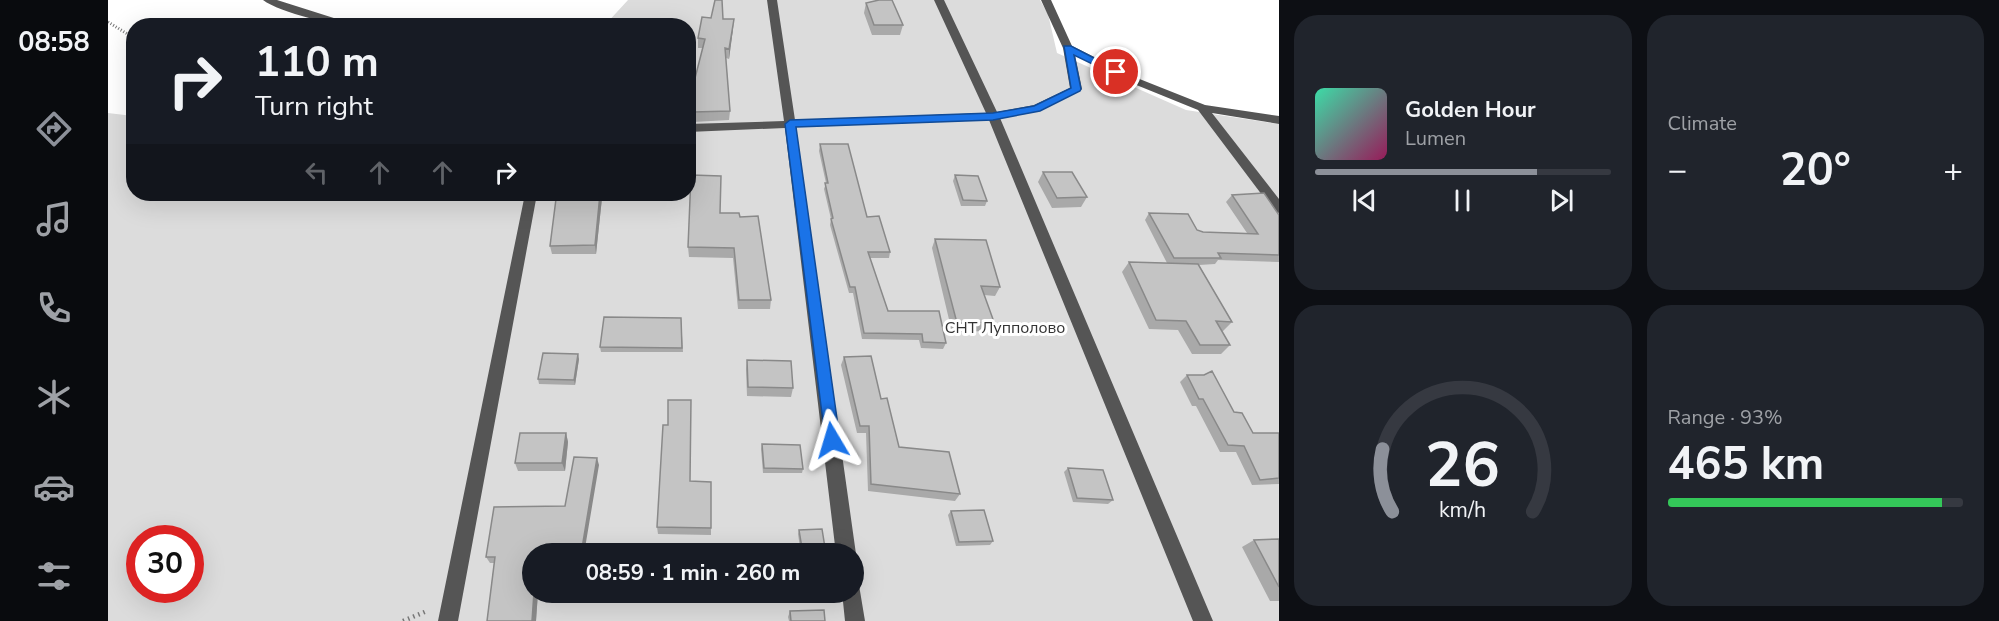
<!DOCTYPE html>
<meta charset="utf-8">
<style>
body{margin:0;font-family:"Nunito Sans",sans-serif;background:#20242c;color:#f1f3f6;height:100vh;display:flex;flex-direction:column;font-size:22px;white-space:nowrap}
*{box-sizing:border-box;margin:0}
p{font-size:20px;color:#9ea1a6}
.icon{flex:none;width:33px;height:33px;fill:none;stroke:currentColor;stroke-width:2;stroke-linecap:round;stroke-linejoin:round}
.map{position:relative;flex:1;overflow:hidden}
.drawer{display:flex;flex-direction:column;gap:15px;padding:15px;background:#0d0f14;width:720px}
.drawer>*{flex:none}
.banner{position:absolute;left:18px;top:18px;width:570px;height:183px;border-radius:24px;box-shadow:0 6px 24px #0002;background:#171b24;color:#f1f3f6;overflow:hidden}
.speed{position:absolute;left:18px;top:525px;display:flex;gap:12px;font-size:30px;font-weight:700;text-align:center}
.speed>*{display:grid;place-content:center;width:78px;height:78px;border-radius:50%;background:#171b24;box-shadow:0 6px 24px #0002;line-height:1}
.speed .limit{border:9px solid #d22;background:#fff;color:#111}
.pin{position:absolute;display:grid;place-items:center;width:51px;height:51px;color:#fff;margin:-26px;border:3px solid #fff;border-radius:50%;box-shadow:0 2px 6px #0007}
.me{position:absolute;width:66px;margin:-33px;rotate:353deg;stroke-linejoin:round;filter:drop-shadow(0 0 4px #0008)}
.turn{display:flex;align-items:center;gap:21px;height:126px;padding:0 30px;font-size:27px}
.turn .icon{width:78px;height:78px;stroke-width:2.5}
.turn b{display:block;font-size:42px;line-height:51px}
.lanes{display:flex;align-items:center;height:57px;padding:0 30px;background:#0003;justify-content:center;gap:30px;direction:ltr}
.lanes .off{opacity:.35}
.big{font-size:45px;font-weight:700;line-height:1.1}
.drawer .widget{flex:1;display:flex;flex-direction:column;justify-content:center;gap:9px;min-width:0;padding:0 21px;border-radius:24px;background:#20242c}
.drawer .dial{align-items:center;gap:0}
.dial svg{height:156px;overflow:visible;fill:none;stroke:#363941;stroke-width:7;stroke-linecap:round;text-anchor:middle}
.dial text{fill:#f1f3f6;stroke:none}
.song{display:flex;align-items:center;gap:18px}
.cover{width:72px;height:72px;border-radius:9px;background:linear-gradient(135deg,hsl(160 70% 55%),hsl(330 70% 35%))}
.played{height:6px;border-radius:3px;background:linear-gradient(90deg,#8c9099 75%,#363941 75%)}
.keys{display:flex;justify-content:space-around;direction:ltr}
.heat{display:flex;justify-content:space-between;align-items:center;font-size:33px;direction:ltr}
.charge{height:9px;border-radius:4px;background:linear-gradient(90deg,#34c759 93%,#363941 0)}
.drawer .tiles{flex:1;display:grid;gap:15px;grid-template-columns:repeat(2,1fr)}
.trip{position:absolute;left:414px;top:543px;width:342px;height:60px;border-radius:30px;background:#171b24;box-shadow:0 6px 24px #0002;font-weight:700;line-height:60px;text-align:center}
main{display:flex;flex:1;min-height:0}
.dock{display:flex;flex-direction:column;width:108px;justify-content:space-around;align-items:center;background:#090b0e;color:#9ea1a6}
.dock .icon{width:42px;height:42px}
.dock .on{color:#8c9099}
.dock b{font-size:27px;color:#f1f3f6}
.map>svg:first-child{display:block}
.green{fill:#dcdcdc;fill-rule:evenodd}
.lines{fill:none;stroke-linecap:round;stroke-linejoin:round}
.path-far1{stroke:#777;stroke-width:3;stroke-dasharray:1 2;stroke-linecap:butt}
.path{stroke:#777;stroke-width:4.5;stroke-dasharray:1.5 4;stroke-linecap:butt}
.minor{fill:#555;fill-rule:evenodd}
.wall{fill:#a9a9a9}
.shaded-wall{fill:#898989}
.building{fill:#c4c4c4;stroke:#898989;stroke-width:1.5}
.route{fill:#1a73e8;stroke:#114b97;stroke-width:1.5}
.labels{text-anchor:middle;stroke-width:6;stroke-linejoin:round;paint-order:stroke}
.park-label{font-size:16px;fill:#333;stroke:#fff}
</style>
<main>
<nav class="dock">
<b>08:58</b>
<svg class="icon on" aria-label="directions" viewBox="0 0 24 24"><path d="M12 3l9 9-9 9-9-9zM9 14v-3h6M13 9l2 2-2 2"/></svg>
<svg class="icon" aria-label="music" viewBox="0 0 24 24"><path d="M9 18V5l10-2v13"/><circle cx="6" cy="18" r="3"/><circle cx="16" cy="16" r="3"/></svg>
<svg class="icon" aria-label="phone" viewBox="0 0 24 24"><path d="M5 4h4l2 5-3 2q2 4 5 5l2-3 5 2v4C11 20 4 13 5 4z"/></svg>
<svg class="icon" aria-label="climate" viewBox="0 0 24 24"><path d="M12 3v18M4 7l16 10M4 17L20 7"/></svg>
<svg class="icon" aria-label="car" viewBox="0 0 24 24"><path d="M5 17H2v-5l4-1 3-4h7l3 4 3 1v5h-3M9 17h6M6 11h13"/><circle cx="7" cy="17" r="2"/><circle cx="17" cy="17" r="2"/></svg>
<svg class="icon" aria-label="filters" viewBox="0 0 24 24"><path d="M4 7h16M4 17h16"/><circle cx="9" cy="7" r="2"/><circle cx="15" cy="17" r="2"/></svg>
</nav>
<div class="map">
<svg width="1171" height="621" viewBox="0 0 1171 621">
<rect width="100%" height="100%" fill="#fff"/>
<path class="green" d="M520,0H932L940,14L949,53L1078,110L1171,124V621H0V113L25,116L26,194H580V26L497,25ZM32,538H82V590H32ZM424,554H746V592H424Z"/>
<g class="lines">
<path class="path-far1" d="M0,22L26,38"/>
<path class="path" d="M295,621L319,611"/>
<path class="minor" d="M155,0H169L251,26C229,26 172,13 155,0Z
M659,0H669L687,120L878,113L826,0H836L889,112L926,105L962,88L955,48L933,0H943L964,46L1029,78L1097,105L1171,116V124L1104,113L1171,199V213L1166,211L1090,110L1021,82L967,55L974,89L972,91L933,110L892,118L1105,621H1085L881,120L688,127L748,554L746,559V554H728L677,128L580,132V124L676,121Z
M417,194H429L350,621H330Z
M746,583L751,585L757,621H737L734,592H746Z"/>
</g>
<path class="wall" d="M758,3L795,25L792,35H764L756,13Z
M603,18L615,19L625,29L621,59L618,58L622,111L621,120L585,122L586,82L595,48H590V38Z
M712,144L782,252L781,258H762L780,311L838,343L835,349L813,348L811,340L754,339L745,293H741L722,225L723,219L716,189L718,183L711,151Z
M935,172L979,197L973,207L944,208L930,182Z
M847,175L879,201L877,206H853L845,181Z
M1124,195L1171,215V262L1110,260L1107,264L1091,265L1124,322L1115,331H1113L1122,345L1113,354H1084L1070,330L1041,329L1014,272L1021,262L1059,263L1037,220L1041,213L1095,232L1139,233L1118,202Z
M494,198L488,254H444L442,246L461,199Z
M612,213L632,217L663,300L662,309H630L625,258L581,257L580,247Z
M827,239L892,287L887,296L876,295L886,322L881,331L844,332L824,248Z
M573,318L575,352H493L492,347Z
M736,357L773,399L791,447L852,494L847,501L760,491L758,433H749L733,365Z
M471,359L467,385L431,384L430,379Z
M639,360L685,388L683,397L639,396L638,369Z
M1079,375L1126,412L1145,433H1171V484L1144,485L1128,452H1112L1088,406H1084L1072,382Z
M458,433L460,442L457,471H410L407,463Z
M654,444L695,469L694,473H655L653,449Z
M491,465L424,554L430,592L428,621H379L386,563H382L378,557L457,506Z
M960,468L1005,500L1000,504L965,502L956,472Z
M582,481L603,482V535L550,534L549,527Z
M843,511L885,541L882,545L848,546L840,515Z
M691,530L718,554H693L690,534Z
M1171,539V601H1162L1134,547L1146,540Z
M682,611L717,621H681L680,617Z"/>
<path class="shaded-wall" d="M626,19L625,29L621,59V49Z
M492,194H493L494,198L488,254L487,245Z
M470,354L471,359L467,385L466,380Z
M458,433L460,442L457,471L454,463Z
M489,458L491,465L476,554H473Z
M426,592H430L428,621H424Z"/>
<path class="building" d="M607,0H614L615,19H626L621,49L617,48L622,111L585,112L586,82L597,39L590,38L594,17L603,18Z
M771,0H784L795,25H766L758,3Z
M712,144H740L759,217L771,216L782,252H760L780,311H831L838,343L815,342L814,334L756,333L747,287H742L723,219L725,218L717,183H720Z
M935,172H964L979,197L949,198Z
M583,175L613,176L612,213H631L632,217L650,216L663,300H631L626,248L580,247Z
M847,175L870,176L879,201L855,200Z
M1156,193L1171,215V255L1110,253L1113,258H1066L1041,213L1080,214L1089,230L1095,232L1150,234L1124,195Z
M462,194H492L487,245L442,246L448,199H461Z
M827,239L878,240L892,287L873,286L886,322L849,323Z
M1021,262L1090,264L1124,322L1108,321L1122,345H1092L1078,321L1048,320Z
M496,317L573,318L574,348L492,347Z
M435,353L470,354L466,380L430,379Z
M763,356L773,399L779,398L791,447L841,452L852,494L763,484L761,426H752L736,357Z
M639,360L683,361L685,388L640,387Z
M1104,371L1126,412L1134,413L1145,433H1171V478L1152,480L1136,446L1120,445L1095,399H1091L1079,375H1096Z
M560,400H583L582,481L603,482V528L549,527L555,425H560Z
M412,433H458L454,463H407Z
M654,444L692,445L695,469L656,468Z
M466,457L489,458L473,554H424V592H426L424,621H379L387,557H378L386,507L457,506Z
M960,468L995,470L1005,500L969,498Z
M876,510L885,541L851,542L843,511Z
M714,529L718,554H695L691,530Z
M1171,539V587L1146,540Z
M716,610L717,621H683L682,611Z"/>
<path class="route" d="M956,46H963L1013,72L1005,74L966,55L973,89L972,91L932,111L885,120L688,127L732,440L729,445L724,447L718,445L677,124L682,120L885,113L926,106L963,88Z"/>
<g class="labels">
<g class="park-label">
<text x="897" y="333">СНТ Лупполово</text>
</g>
</g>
</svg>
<div class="speed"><div class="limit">30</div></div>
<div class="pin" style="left:1008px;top:72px;background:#d93025"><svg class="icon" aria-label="arrive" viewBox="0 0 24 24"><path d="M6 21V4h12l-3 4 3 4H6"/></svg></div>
<svg class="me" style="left:724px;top:440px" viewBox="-20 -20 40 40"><path d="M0-17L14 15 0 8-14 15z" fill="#1a73e8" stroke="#fff" stroke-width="4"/></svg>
<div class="trip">08:59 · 1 min · 260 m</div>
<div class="banner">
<div class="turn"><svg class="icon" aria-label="right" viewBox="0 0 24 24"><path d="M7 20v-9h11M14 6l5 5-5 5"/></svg><div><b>110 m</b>Turn right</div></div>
<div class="lanes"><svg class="icon off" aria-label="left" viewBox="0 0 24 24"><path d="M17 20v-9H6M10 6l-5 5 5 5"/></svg><svg class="icon off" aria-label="ahead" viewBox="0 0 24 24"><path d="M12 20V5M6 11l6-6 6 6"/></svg><svg class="icon off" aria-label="ahead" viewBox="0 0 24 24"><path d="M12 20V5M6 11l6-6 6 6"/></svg><svg class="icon" aria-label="right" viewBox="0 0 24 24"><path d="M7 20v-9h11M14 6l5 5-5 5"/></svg></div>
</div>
</div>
<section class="drawer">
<div class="tiles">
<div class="widget">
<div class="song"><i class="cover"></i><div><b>Golden Hour</b><p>Lumen</p></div></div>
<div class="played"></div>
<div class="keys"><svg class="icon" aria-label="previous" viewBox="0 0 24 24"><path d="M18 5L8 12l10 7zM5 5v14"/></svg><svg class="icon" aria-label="pause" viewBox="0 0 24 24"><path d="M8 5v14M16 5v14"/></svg><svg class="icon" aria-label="next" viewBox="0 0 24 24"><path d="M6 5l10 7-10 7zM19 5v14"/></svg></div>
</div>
<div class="widget"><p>Climate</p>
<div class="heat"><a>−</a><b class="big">20°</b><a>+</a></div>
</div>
<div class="widget dial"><svg viewBox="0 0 100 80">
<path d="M14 69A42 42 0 1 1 86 69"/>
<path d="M14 69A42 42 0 0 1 9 37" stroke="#8c9099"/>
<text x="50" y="56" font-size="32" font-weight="700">26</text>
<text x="50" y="72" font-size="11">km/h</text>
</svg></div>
<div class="widget"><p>Range · 93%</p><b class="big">465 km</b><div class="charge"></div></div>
</div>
</section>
</main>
